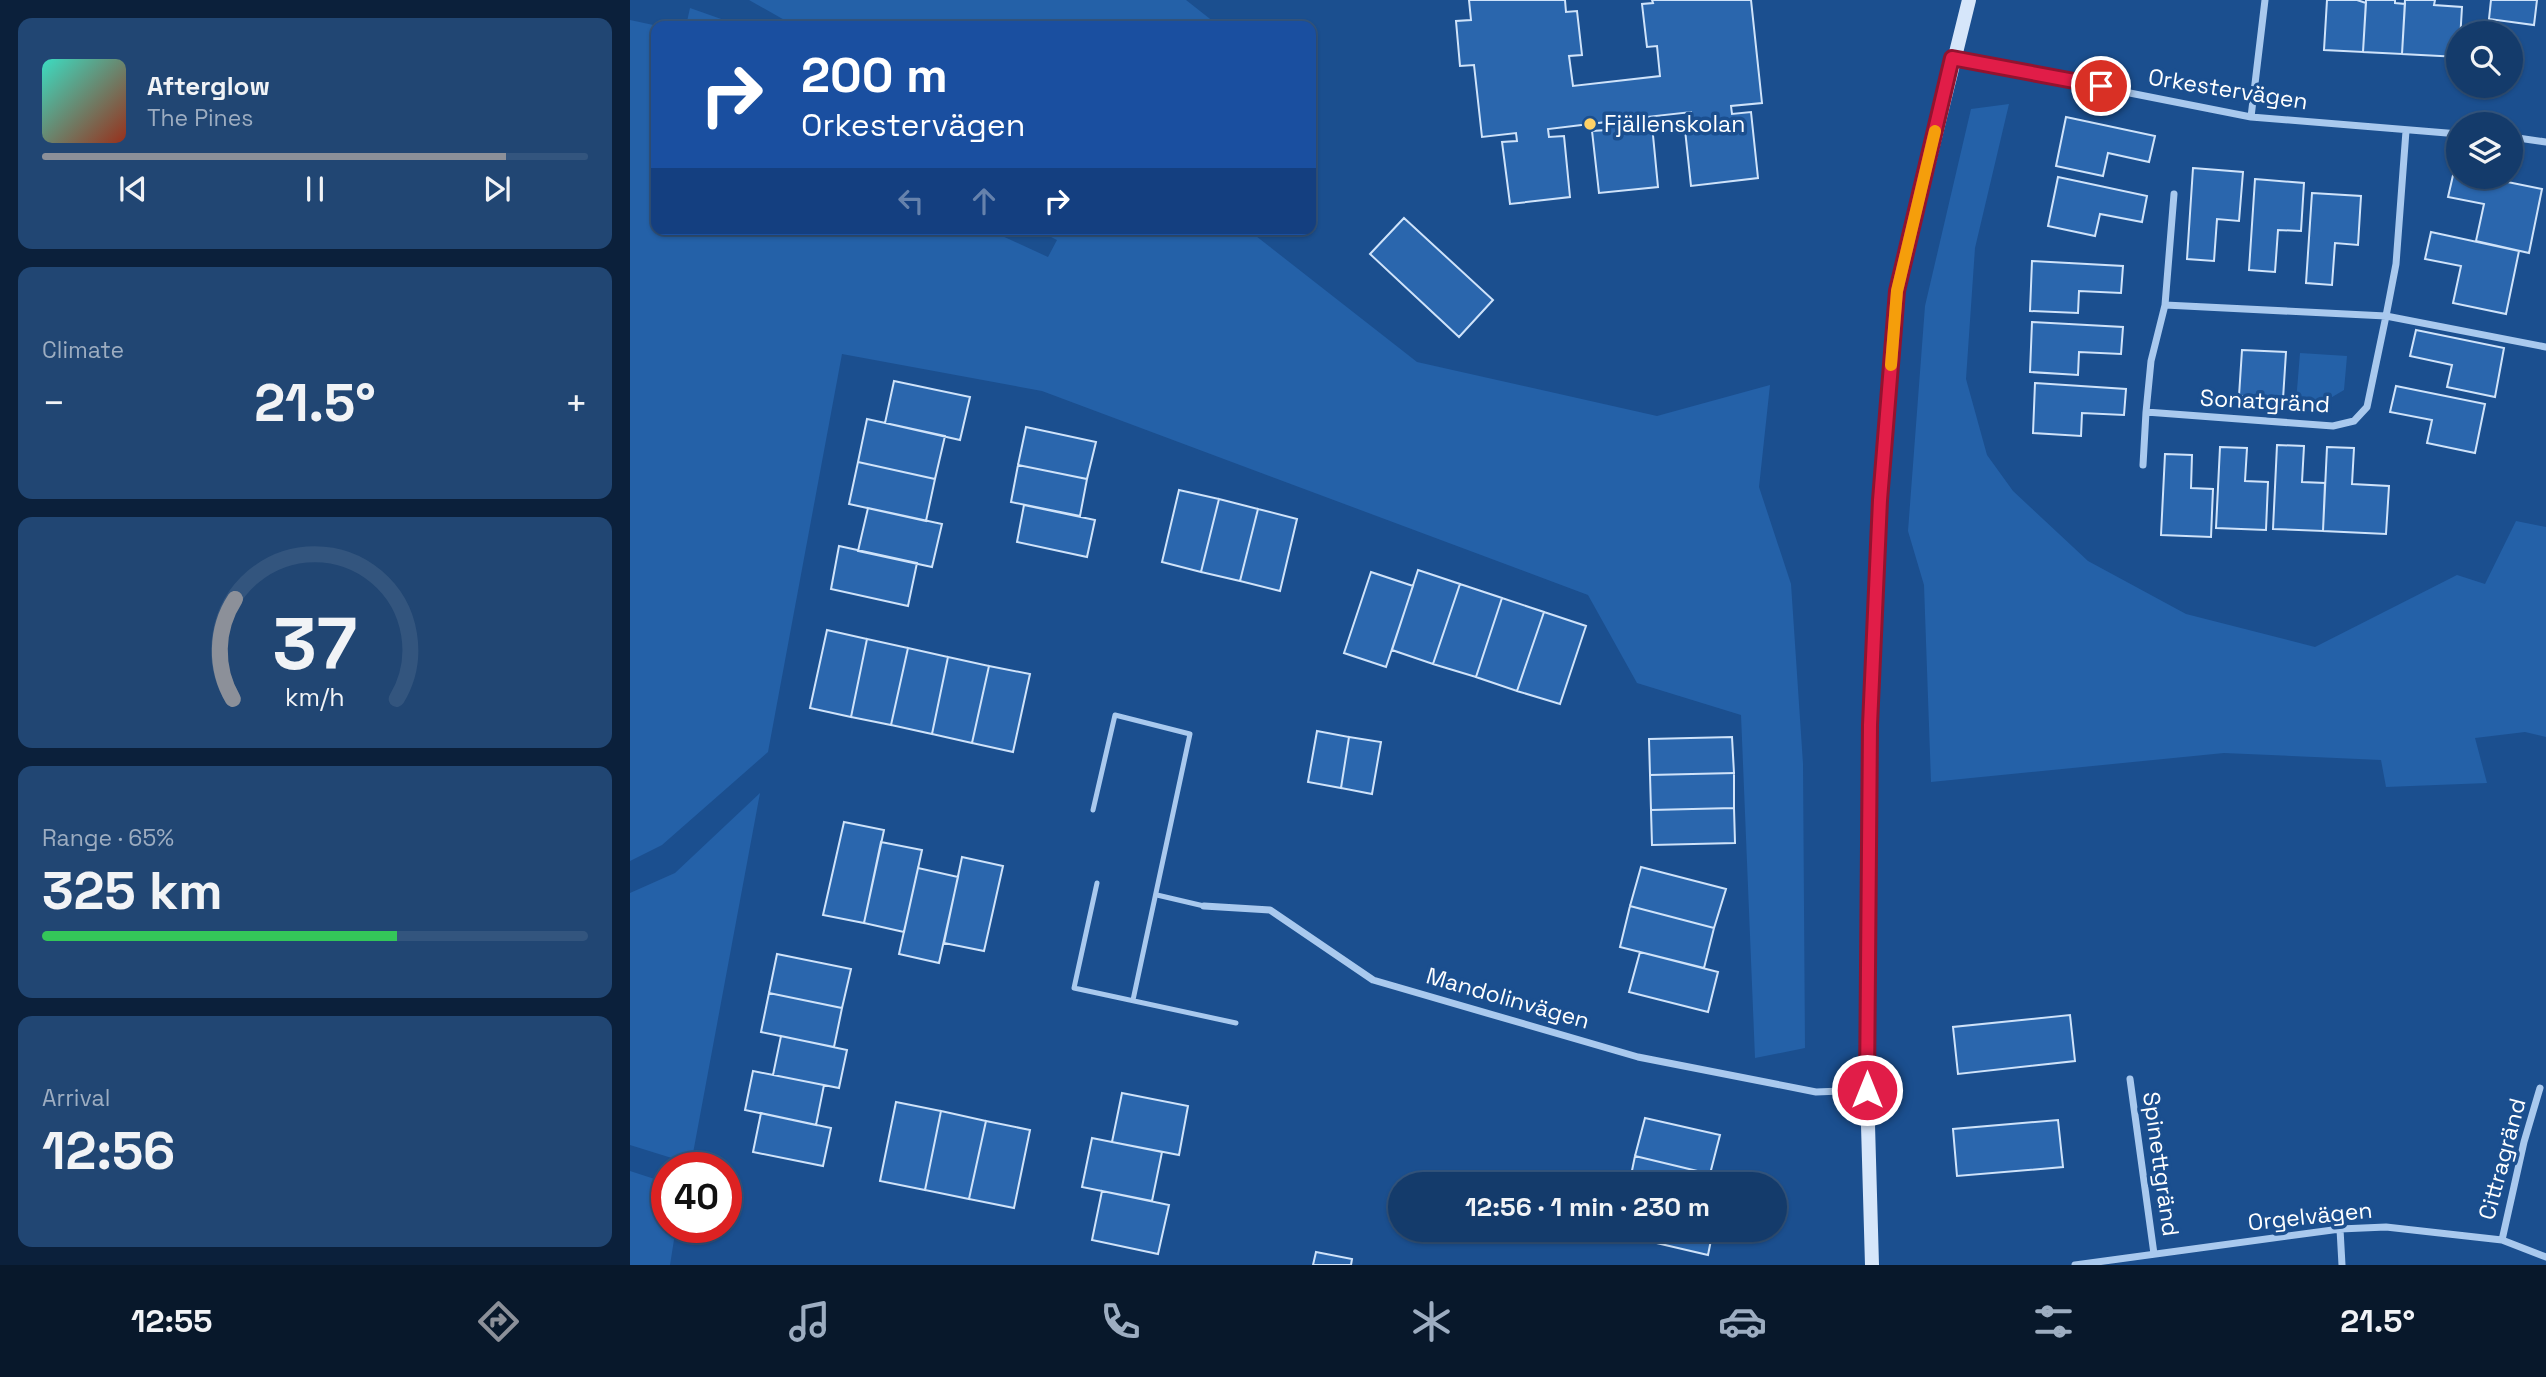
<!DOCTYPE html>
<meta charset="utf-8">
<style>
body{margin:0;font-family:"Space Grotesk",sans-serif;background:#214673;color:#f1f3f6;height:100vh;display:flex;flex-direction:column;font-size:26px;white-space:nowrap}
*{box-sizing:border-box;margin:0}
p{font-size:23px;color:#9dadc1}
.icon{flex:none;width:38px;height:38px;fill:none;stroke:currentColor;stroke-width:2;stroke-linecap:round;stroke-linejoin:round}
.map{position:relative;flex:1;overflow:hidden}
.side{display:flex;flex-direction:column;gap:18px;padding:18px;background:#0b203b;width:630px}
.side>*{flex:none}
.guide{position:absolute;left:21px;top:21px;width:665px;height:214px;border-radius:14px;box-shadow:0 2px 5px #0004,0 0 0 2px #33557e;background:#1a4fa0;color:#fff;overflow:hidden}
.fabs{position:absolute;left:1816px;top:21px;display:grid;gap:14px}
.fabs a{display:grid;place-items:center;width:77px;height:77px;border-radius:50%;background:#143b6b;box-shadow:0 2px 5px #0004,0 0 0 2px #33557e;font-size:35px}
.speed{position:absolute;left:21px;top:1152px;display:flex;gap:14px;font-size:35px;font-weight:700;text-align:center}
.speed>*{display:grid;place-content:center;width:91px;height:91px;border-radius:50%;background:#143b6b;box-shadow:0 2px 5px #0004,0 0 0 2px #33557e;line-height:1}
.speed .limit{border:10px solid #d22;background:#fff;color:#111}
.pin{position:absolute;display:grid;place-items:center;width:60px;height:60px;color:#fff;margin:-30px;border:4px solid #fff;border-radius:50%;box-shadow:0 2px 7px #0007}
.me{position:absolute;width:77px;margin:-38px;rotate:0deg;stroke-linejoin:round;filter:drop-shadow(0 0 5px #0008)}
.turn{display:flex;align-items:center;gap:24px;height:147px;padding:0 35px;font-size:32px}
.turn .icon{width:91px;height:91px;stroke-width:2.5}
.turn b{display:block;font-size:49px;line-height:60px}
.lanes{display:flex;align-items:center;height:66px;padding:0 35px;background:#0003;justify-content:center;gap:35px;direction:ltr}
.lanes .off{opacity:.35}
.big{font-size:52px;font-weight:700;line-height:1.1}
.side .card{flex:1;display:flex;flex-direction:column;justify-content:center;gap:10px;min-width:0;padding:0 24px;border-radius:14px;background:#214673}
.side .dial{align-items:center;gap:0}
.dial svg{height:182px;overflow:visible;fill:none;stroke:#33557e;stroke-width:7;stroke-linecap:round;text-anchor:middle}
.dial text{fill:#f1f3f6;stroke:none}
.song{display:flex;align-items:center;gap:21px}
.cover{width:84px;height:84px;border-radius:10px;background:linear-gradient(135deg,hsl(170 70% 55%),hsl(10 70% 35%))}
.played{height:7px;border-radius:4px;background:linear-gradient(90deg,#8c9099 85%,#33557e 85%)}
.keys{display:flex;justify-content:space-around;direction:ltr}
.heat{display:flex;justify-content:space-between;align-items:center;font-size:38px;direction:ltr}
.charge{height:10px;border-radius:5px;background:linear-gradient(90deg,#34c759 65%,#33557e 0)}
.trip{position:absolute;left:758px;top:1172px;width:399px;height:70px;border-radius:35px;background:#143b6b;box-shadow:0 2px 5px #0004,0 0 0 2px #33557e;font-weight:700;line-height:70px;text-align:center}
.tabs{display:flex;height:112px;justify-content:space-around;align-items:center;background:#08182b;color:#9dadc1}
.tabs .icon{width:49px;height:49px}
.tabs .on{color:#8c9099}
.tabs b{font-size:32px;color:#f1f3f6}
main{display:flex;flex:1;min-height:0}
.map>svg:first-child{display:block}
.green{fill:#2461a8}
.building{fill:#2a66ad;stroke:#cfe3fa;stroke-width:2}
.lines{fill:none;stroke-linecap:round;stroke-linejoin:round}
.lane{stroke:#a9c9ee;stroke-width:5}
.street{stroke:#a9c9ee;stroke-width:7}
.secondary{stroke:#d6e6fa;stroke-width:14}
.route-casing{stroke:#92132f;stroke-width:18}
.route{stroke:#e11d48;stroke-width:12}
.slow{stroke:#f59e0b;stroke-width:12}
.poi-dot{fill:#ffd166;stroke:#1b4f8f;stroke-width:2.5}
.labels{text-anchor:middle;stroke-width:7;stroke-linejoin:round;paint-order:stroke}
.street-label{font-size:23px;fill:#fff;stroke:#1b4f8f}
.poi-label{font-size:23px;fill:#fff;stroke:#1b4f8f;text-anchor:start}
</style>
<main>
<section class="side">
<div class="card">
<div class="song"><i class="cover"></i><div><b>Afterglow</b><p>The Pines</p></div></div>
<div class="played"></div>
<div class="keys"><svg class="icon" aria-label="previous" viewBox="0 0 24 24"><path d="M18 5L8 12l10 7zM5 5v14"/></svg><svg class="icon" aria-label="pause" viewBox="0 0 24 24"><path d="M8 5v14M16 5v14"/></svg><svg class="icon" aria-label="next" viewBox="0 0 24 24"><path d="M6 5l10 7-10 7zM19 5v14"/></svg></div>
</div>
<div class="card"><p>Climate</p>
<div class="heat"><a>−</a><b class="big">21.5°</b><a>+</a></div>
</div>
<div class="card dial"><svg viewBox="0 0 100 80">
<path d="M14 69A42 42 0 1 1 86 69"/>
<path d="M14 69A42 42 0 0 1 15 25" stroke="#8c9099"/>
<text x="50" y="56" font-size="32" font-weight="700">37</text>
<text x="50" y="72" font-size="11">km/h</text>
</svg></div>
<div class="card"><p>Range · 65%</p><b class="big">325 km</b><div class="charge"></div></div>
<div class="card"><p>Arrival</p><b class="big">12:56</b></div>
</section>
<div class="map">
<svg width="1916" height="1265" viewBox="0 0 1916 1265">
<rect width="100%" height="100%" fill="#1b4f8f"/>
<path class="green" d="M119,0H556L589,26H165Z
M60,8L111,26H56Z
M0,20L28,26L26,229H357L418,257L427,240L405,229H617L787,362L1027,416L1140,385L1129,487L1161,584L1173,764L1175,1048L1125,1058L1111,715L1007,683L958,595L412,391L212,354L138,752L32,845L0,861Z
M1379,104L1345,248L1336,379L1357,455L1383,491L1458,561L1556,614L1685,647L1827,575L1855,584L1886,521L1916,527V737L1895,732L1845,738L1857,783L1756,787L1751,760L1594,753L1301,782L1294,585L1278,531L1295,306L1341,109Z
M1670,353L1717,356L1714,390L1692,403L1666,402Z
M130,793L61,1164L0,1145V893L45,873Z
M0,1171L37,1183V1227H46L40,1265H0Z"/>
<path class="building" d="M839,0H935L936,12L947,11L952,55L939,56L943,86L1030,76L1027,46L1017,47L1012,4L1023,3L1022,0H1121L1132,103L1101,106L1102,114L1121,112L1128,178L1061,186L1054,120L1062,119L1061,112L1007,118L1009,126L1022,125L1028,187L969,193L962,131L977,130V122L918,129L919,137L934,136L940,197L880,204L872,142L887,141L886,133L852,137L844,65L830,66L826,21L841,20Z
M1697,0H1727L1736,3L1733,52L1694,50Z
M1736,0H1765V3L1775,4L1772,54L1733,52Z
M1775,0H1805L1804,5L1832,7L1829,57L1772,54Z
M1861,0H1907L1904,25L1859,19Z
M1436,117L1525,136L1519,162L1478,153L1473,176L1426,166Z
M1563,168L1613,172L1609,221L1587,219L1584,261L1557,259Z
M1824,171L1829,172V177H1853L1912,189L1899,253L1846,241L1854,204L1818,197Z
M1428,177L1517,196L1512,222L1470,214L1465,236L1418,226Z
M1625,179L1674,183L1671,231L1648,230L1645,272L1619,270Z
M1682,193L1731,196L1728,245L1705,243L1702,285L1676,283Z
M774,218L863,300L829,337L740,254Z
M1801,232L1889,251L1876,314L1823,303L1831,266L1795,259Z
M1402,261L1493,266L1491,293L1449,291L1448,313L1400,311Z
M1402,322L1493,327L1491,354L1449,352L1448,375L1400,372Z
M1786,330L1874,348L1865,397L1817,387L1822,365L1780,356Z
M1612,350L1656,352L1653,399L1609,396Z
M264,381L340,397L330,440L255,423Z
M1405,383L1496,389L1494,415L1452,413L1451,436L1403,433Z
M1766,386L1855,404L1845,453L1797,443L1802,420L1760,412Z
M237,419L315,436L305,479L228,462Z
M396,427L466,442L457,479L388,465Z
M1647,445L1674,446L1672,482L1695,483L1693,531L1643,529Z
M1590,447L1617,448L1615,481L1638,482L1636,530L1586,528Z
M1697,447L1724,448L1722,484L1759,486L1756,534L1693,531Z
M1535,454L1562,455L1561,488L1583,489L1581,537L1531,535Z
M228,462L305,479L296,521L219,504Z
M388,465L457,479L450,516L381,502Z
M549,490L589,499L571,572L532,562Z
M589,499L628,509L610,581L571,572Z
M394,505L465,520L457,557L387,542Z
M238,508L312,524L302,567L228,551Z
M628,509L667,519L650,591L610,581Z
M209,546L287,563L278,606L201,589Z
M788,570L830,584L803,664L762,650Z
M741,572L783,586L756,667L714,653Z
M830,584L872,598L846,677L803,664Z
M872,598L914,612L887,691L846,677Z
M914,612L956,626L930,704L887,691Z
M197,630L237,639L221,717L180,708Z
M237,639L278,648L261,725L221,717Z
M278,648L318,657L302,734L261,725Z
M318,657L359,666L342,743L302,734Z
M359,666L400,674L383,752L342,743Z
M687,731L719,737L711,788L678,782Z
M719,737L751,742L742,794L711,788Z
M1102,737L1104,773L1020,775L1019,739Z
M1104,773V808L1021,810L1020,775Z
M1104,808L1105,843L1022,845L1021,810Z
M214,822L254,830L234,923L193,915Z
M251,842L292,850L274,932L234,923Z
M332,857L373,866L354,951L314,943Z
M1011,867L1096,889L1084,928L1000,906Z
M288,868L328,877L309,963L269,954Z
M1000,906L1084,928L1074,968L990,947Z
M1010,952L1088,972L1078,1012L999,992Z
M147,954L221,969L212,1008L139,993Z
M139,993L212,1008L204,1047L131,1032Z
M1440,1015L1445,1061L1328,1074L1323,1027Z
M151,1036L217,1050L209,1088L143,1075Z
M123,1071L194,1085L186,1125L115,1110Z
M492,1093L558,1106L549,1155L482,1142Z
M266,1102L311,1111L295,1190L250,1181Z
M311,1111L356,1121L339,1199L295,1190Z
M131,1113L201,1128L193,1166L123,1152Z
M1015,1118L1090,1135L1080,1174L1005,1156Z
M1428,1120L1433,1167L1327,1176L1323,1129Z
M356,1121L400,1130L384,1208L339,1199Z
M462,1138L532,1152L522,1201L452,1187Z
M1005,1156L1080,1174L1077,1185H999Z
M472,1191L539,1205L528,1254L462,1240Z
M1007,1230H1083L1078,1255L1005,1238Z
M686,1252L722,1259L721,1265H683Z"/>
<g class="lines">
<path class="lane" d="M463,810L485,715L560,734L503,1000
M467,883L444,988L606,1023
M527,895L574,906"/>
<path class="street" d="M1323,58L1621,117L1829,134
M1621,117L1635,0
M1776,131L1766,264L1756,316L1916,347
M1881,137L1916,142
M1535,305L1756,316L1737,407L1724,421L1703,426L1516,412L1521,361L1535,305L1544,194
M1513,465L1516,412
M574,906L640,910L743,980L1008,1057L1186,1092L1237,1090
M1500,1079L1524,1254
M1710,1229L1712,1265
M1872,1240L1894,1142L1910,1088
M1445,1265L1710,1229L1756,1227L1872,1240L1916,1257"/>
<path class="secondary" d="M1242,1265L1237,1090L1240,725L1249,500L1267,291L1339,0"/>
</g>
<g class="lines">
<defs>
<path id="route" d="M1237,1090L1240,725L1250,500L1267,291L1322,58L1471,86"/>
</defs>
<use href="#route" class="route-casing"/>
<use href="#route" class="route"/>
<path class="slow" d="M1261,365L1267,291L1305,131"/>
</g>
<circle class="poi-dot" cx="960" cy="124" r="7"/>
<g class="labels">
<g class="street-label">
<text transform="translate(1598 89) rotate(9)" y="8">Orkestervägen</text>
<text transform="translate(1635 401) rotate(3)" y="8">Sonatgränd</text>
<text transform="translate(878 998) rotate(16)" y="8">Mandolinvägen</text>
<text transform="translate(1872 1159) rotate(-75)" y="8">Cittragränd</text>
<text transform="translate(1531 1164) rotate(82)" y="8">Spinettgränd</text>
<text transform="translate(1680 1216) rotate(-6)" y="8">Orgelvägen</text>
</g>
<g class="poi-label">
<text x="974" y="132">Fjällenskolan</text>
</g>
</g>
</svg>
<div class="fabs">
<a><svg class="icon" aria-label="search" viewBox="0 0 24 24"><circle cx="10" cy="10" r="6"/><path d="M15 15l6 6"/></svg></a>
<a><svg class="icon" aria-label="layers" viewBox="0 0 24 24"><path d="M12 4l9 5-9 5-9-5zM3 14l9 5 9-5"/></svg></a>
</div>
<div class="speed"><div class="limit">40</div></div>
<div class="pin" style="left:1471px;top:86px;background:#d93025"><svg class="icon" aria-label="arrive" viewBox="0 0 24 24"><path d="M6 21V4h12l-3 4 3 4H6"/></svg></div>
<svg class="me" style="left:1237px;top:1090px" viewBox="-20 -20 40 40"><circle r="17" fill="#e11d48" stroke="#fff" stroke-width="3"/><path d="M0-11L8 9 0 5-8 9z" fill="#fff"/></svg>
<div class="trip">12:56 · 1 min · 230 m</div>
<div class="guide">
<div class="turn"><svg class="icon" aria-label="right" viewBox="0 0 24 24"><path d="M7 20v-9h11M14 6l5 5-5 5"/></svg><div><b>200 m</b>Orkestervägen</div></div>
<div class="lanes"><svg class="icon off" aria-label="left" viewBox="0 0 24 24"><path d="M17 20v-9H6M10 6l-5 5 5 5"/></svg><svg class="icon off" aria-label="ahead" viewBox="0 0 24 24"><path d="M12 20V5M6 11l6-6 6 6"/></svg><svg class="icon" aria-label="right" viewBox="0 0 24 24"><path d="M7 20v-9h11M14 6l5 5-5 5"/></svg></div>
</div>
</div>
</main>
<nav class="tabs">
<b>12:55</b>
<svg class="icon on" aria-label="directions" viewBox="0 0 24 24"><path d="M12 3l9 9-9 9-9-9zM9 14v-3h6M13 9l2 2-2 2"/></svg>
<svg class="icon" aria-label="music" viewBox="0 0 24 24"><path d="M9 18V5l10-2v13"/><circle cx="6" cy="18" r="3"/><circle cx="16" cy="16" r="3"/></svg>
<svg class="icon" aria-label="phone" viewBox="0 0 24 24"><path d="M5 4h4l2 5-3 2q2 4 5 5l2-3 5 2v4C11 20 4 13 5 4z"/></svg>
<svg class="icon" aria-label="climate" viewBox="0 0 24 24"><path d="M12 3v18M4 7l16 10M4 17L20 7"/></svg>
<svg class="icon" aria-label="car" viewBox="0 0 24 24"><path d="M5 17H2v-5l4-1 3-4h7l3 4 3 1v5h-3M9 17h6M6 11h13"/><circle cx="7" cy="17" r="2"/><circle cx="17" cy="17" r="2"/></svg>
<svg class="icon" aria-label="filters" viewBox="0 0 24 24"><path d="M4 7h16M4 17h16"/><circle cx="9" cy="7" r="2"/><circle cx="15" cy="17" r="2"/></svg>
<b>21.5°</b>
</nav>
